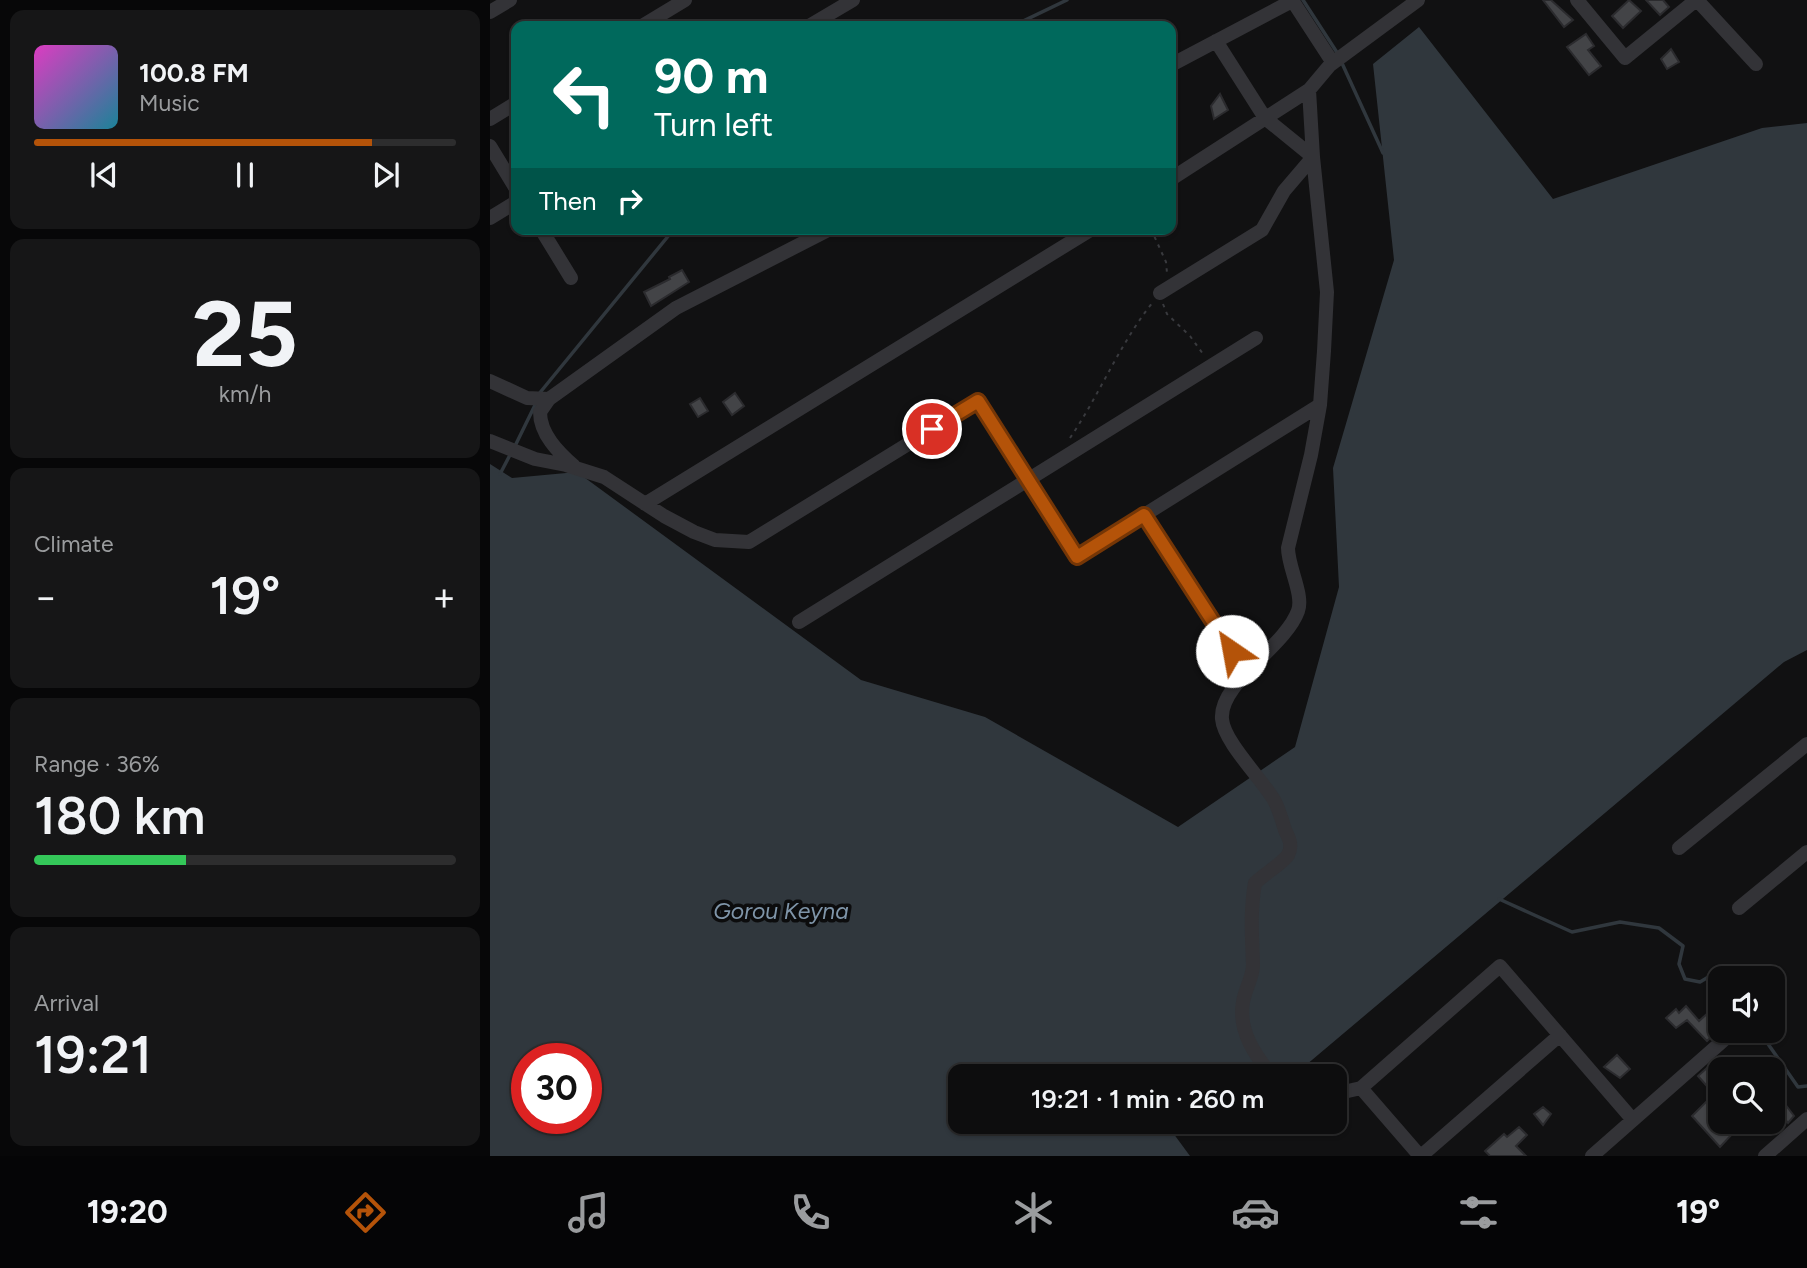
<!DOCTYPE html>
<meta charset="utf-8">
<style>
body{margin:0;font-family:Figtree,sans-serif;background:#161617;color:#f1f3f6;height:100vh;display:flex;flex-direction:column;font-size:26px;white-space:nowrap}
*{box-sizing:border-box;margin:0}
p{font-size:23px;color:#9a9c9e}
.icon{flex:none;width:38px;height:38px;fill:none;stroke:currentColor;stroke-width:2;stroke-linecap:round;stroke-linejoin:round}
.map{position:relative;flex:1;overflow:hidden}
.drawer{display:flex;flex-direction:column;gap:10px;padding:10px;background:#070708;width:490px}
.drawer>*{flex:none}
.banner{position:absolute;left:21px;top:21px;width:665px;height:214px;border-radius:14px;box-shadow:0 2px 5px #0004,0 0 0 2px #2d2d2e;background:#00695c;color:#fff;overflow:hidden}
.buttons{position:absolute;left:1218px;top:966px;display:grid;gap:14px}
.buttons a{display:grid;place-items:center;width:77px;height:77px;border-radius:14px;background:#0d0d0e;box-shadow:0 2px 5px #0004,0 0 0 2px #2d2d2e;font-size:35px}
.speed{position:absolute;left:21px;top:1043px;display:flex;gap:14px;font-size:35px;font-weight:700;text-align:center}
.speed>*{display:grid;place-content:center;width:91px;height:91px;border-radius:50%;background:#0d0d0e;box-shadow:0 2px 5px #0004,0 0 0 2px #2d2d2e;line-height:1}
.speed .limit{border:10px solid #d22;background:#fff;color:#111}
.pin{position:absolute;display:grid;place-items:center;width:60px;height:60px;color:#fff;margin:-30px;border:4px solid #fff;border-radius:50%;box-shadow:0 2px 7px #0007}
.me{position:absolute;width:77px;margin:-38px;rotate:327deg;stroke-linejoin:round;filter:drop-shadow(0 0 5px #0008)}
.turn{display:flex;align-items:center;gap:24px;height:147px;padding:0 28px;font-size:32px}
.turn .icon{width:91px;height:91px;stroke-width:2.5}
.turn b{display:block;font-size:49px;line-height:60px}
.then{display:flex;align-items:center;height:66px;padding:0 28px;background:#0003;gap:14px;font-size:26px}
.big{font-size:52px;font-weight:600;line-height:1.1}
.drawer .tile{flex:1;display:flex;flex-direction:column;justify-content:center;gap:10px;min-width:0;padding:0 24px;border-radius:14px;background:#161617}
.drawer .dial{align-items:center;gap:0}
.dial b{font-size:91px;line-height:1}
.song{display:flex;align-items:center;gap:21px}
.cover{width:84px;height:84px;border-radius:10px;background:linear-gradient(135deg,hsl(310 70% 55%),hsl(190 70% 35%))}
.played{height:7px;border-radius:4px;background:linear-gradient(90deg,#b45309 80%,#2d2d2e 80%)}
.keys{display:flex;justify-content:space-around;direction:ltr}
.heat{display:flex;justify-content:space-between;align-items:center;font-size:38px;direction:ltr}
.charge{height:10px;border-radius:5px;background:linear-gradient(90deg,#34c759 36%,#2d2d2e 0)}
.trip{position:absolute;left:458px;top:1064px;width:399px;height:70px;border-radius:14px;background:#0d0d0e;box-shadow:0 2px 5px #0004,0 0 0 2px #2d2d2e;font-weight:600;line-height:70px;text-align:center}
.tabs{display:flex;height:112px;justify-content:space-around;align-items:center;background:#050506;color:#9a9c9e}
.tabs .icon{width:49px;height:49px}
.tabs .selected{color:#b45309}
.tabs b{font-size:32px;color:#f1f3f6}
main{display:flex;flex:1;min-height:0}
.map>svg:first-child{display:block}
.water{fill:#30373d;fill-rule:evenodd}
.lines{fill:none;stroke-linecap:round;stroke-linejoin:round}
.stream{stroke:#30373d;stroke-width:3.5}
.building{fill:#434447;stroke:#2b2b2e;stroke-width:2}
.path{stroke:#393a3e;stroke-width:2;stroke-dasharray:3.5 5;stroke-linecap:butt}
.street{stroke:#333337;stroke-width:14}
.route-casing{stroke:#753606;stroke-width:18}
.route{stroke:#b45309;stroke-width:12}
.labels{text-anchor:middle;stroke-width:7;stroke-linejoin:round;paint-order:stroke}
.water-label{font-size:23px;font-style:italic;fill:#7f95a9;stroke:#0c0c0d}
</style>
<main>
<section class="drawer">
<div class="tile">
<div class="song"><i class="cover"></i><div><b>100.8 FM</b><p>Music</p></div></div>
<div class="played"></div>
<div class="keys"><svg class="icon" aria-label="previous" viewBox="0 0 24 24"><path d="M18 5L8 12l10 7zM5 5v14"/></svg><svg class="icon" aria-label="pause" viewBox="0 0 24 24"><path d="M8 5v14M16 5v14"/></svg><svg class="icon" aria-label="next" viewBox="0 0 24 24"><path d="M6 5l10 7-10 7zM19 5v14"/></svg></div>
</div>
<div class="tile dial"><b>25</b><p>km/h</p></div>
<div class="tile"><p>Climate</p>
<div class="heat"><a>−</a><b class="big">19°</b><a>+</a></div>
</div>
<div class="tile"><p>Range · 36%</p><b class="big">180 km</b><div class="charge"></div></div>
<div class="tile"><p>Arrival</p><b class="big">19:21</b></div>
</section>
<div class="map">
<svg width="1317" height="1156" viewBox="0 0 1317 1156">
<rect width="100%" height="100%" fill="#111112"/>
<path class="water" d="M929,27L1063,199L1272,128L1317,123V650L1294,662L803,1076H471V1122H675L700,1156H0V464L22,478L87,472L371,680L495,717L688,827L805,747L849,587L843,468L904,260L883,64ZM37,1059H96V1118H37Z"/>
<g class="lines">
<path class="stream" d="M813,0L848,54
M523,26L577,0
M851,61L893,153
M48,395L184,229
M25,446L46,403
M10,474L21,453
M1009,899L1082,932L1130,922L1169,928L1193,946L1189,964L1195,979L1210,982L1220,976L1230,978
M1269,1031L1308,1087L1317,1086"/>
</g>
<path class="building" d="M1053,0H1061L1083,20L1074,27Z
M1139,0L1151,11L1133,28L1122,16Z
M1156,0H1173L1179,7L1170,15Z
M1096,34L1104,46L1098,50L1111,66L1099,75L1077,47Z
M1181,49L1189,62L1177,69L1171,59Z
M730,94L738,110L724,119L721,106Z
M192,270L199,282L161,306L154,292L180,279L179,277Z
M245,393L254,406L242,415L233,402Z
M210,398L218,411L208,417L200,404Z
M1196,1006L1209,1021L1218,1013L1230,1028L1217,1041L1197,1020L1186,1028L1176,1018L1186,1009L1189,1013Z
M1127,1055L1140,1069L1130,1078L1114,1067Z
M1218,1067L1230,1081V1122H1237L1245,1131L1230,1147L1202,1116L1224,1094L1208,1076Z
M1295,1104L1304,1116L1298,1123L1288,1111Z
M1053,1107L1061,1114L1053,1125L1044,1114Z
M1029,1127L1037,1135L1026,1146L1036,1156H1000L995,1151L1014,1134L1017,1137Z"/>
<g class="lines">
<path class="path" d="M661,229L676,262L677,273
M673,304L677,314L700,336L713,354
M580,438C610,394 630,343 663,302"/>
<path class="street" d="M802,0L843,63
M1087,0L1135,58L1206,0
M1207,0L1266,64
M0,12L20,0
M152,26L195,0
M319,26L363,0
M726,41L775,118L823,157L837,292L834,351L830,405L821,455L798,548C798,567 814,595 808,611C795,647 729,683 732,719C734,742 771,778 784,800C789,809 792,820 795,830C799,838 803,846 798,855C793,863 773,875 765,883C760,911 762,936 763,965C763,977 755,989 753,1002C748,1031 765,1055 782,1076
M681,65L802,1
M0,119L26,103
M0,146L26,189
M681,179L819,90
M0,218L26,202
M51,229L81,278
M670,293L772,230L794,191L823,157L819,90L840,65L928,0
M0,381L37,398L59,399
M0,441L45,459L76,465L114,477L174,516L204,532L225,540L259,542L488,401L587,557L830,405
M84,466C68,452 50,434 50,412L59,399L186,308L340,229
M155,504L602,229
M654,515L756,674
M309,622L766,338
M1189,848L1317,744
M1249,908L1317,852
M871,1088L930,1156
M845,1094L871,1088L1010,966L1143,1120
M931,1156L1070,1035
M1102,1156L1244,1031
M1275,1156L1317,1119"/>
</g>
<g class="lines">
<defs>
<path id="route" d="M442,429L488,401L587,557L654,515L742,651"/>
</defs>
<use href="#route" class="route-casing"/>
<use href="#route" class="route"/>
</g>
<g class="labels">
<g class="water-label">
<text x="291" y="919">Gorou Keyna</text>
</g>
</g>
</svg>
<div class="buttons">
<a><svg class="icon" aria-label="sound" viewBox="0 0 24 24"><path d="M4 9h4l5-4v14l-5-4H4zM17 9q2 3 0 6"/></svg></a>
<a><svg class="icon" aria-label="search" viewBox="0 0 24 24"><circle cx="10" cy="10" r="6"/><path d="M15 15l6 6"/></svg></a>
</div>
<div class="speed"><div class="limit">30</div></div>
<div class="pin" style="left:442px;top:429px;background:#d93025"><svg class="icon" aria-label="arrive" viewBox="0 0 24 24"><path d="M6 21V4h12l-3 4 3 4H6"/></svg></div>
<svg class="me" style="left:742px;top:651px" viewBox="-20 -20 40 40"><circle r="19" fill="#fff"/><path d="M0-13L10 11 0 6-10 11z" fill="#b45309"/></svg>
<div class="trip">19:21 · 1 min · 260 m</div>
<div class="banner">
<div class="turn"><svg class="icon" aria-label="left" viewBox="0 0 24 24"><path d="M17 20v-9H6M10 6l-5 5 5 5"/></svg><div><b>90 m</b>Turn left</div></div>
<div class="then">Then<svg class="icon" aria-label="right" viewBox="0 0 24 24"><path d="M7 20v-9h11M14 6l5 5-5 5"/></svg></div>
</div>
</div>
</main>
<nav class="tabs">
<b>19:20</b>
<svg class="icon selected" aria-label="directions" viewBox="0 0 24 24"><path d="M12 3l9 9-9 9-9-9zM9 14v-3h6M13 9l2 2-2 2"/></svg>
<svg class="icon" aria-label="music" viewBox="0 0 24 24"><path d="M9 18V5l10-2v13"/><circle cx="6" cy="18" r="3"/><circle cx="16" cy="16" r="3"/></svg>
<svg class="icon" aria-label="phone" viewBox="0 0 24 24"><path d="M5 4h4l2 5-3 2q2 4 5 5l2-3 5 2v4C11 20 4 13 5 4z"/></svg>
<svg class="icon" aria-label="climate" viewBox="0 0 24 24"><path d="M12 3v18M4 7l16 10M4 17L20 7"/></svg>
<svg class="icon" aria-label="car" viewBox="0 0 24 24"><path d="M5 17H2v-5l4-1 3-4h7l3 4 3 1v5h-3M9 17h6M6 11h13"/><circle cx="7" cy="17" r="2"/><circle cx="17" cy="17" r="2"/></svg>
<svg class="icon" aria-label="filters" viewBox="0 0 24 24"><path d="M4 7h16M4 17h16"/><circle cx="9" cy="7" r="2"/><circle cx="15" cy="17" r="2"/></svg>
<b>19°</b>
</nav>
